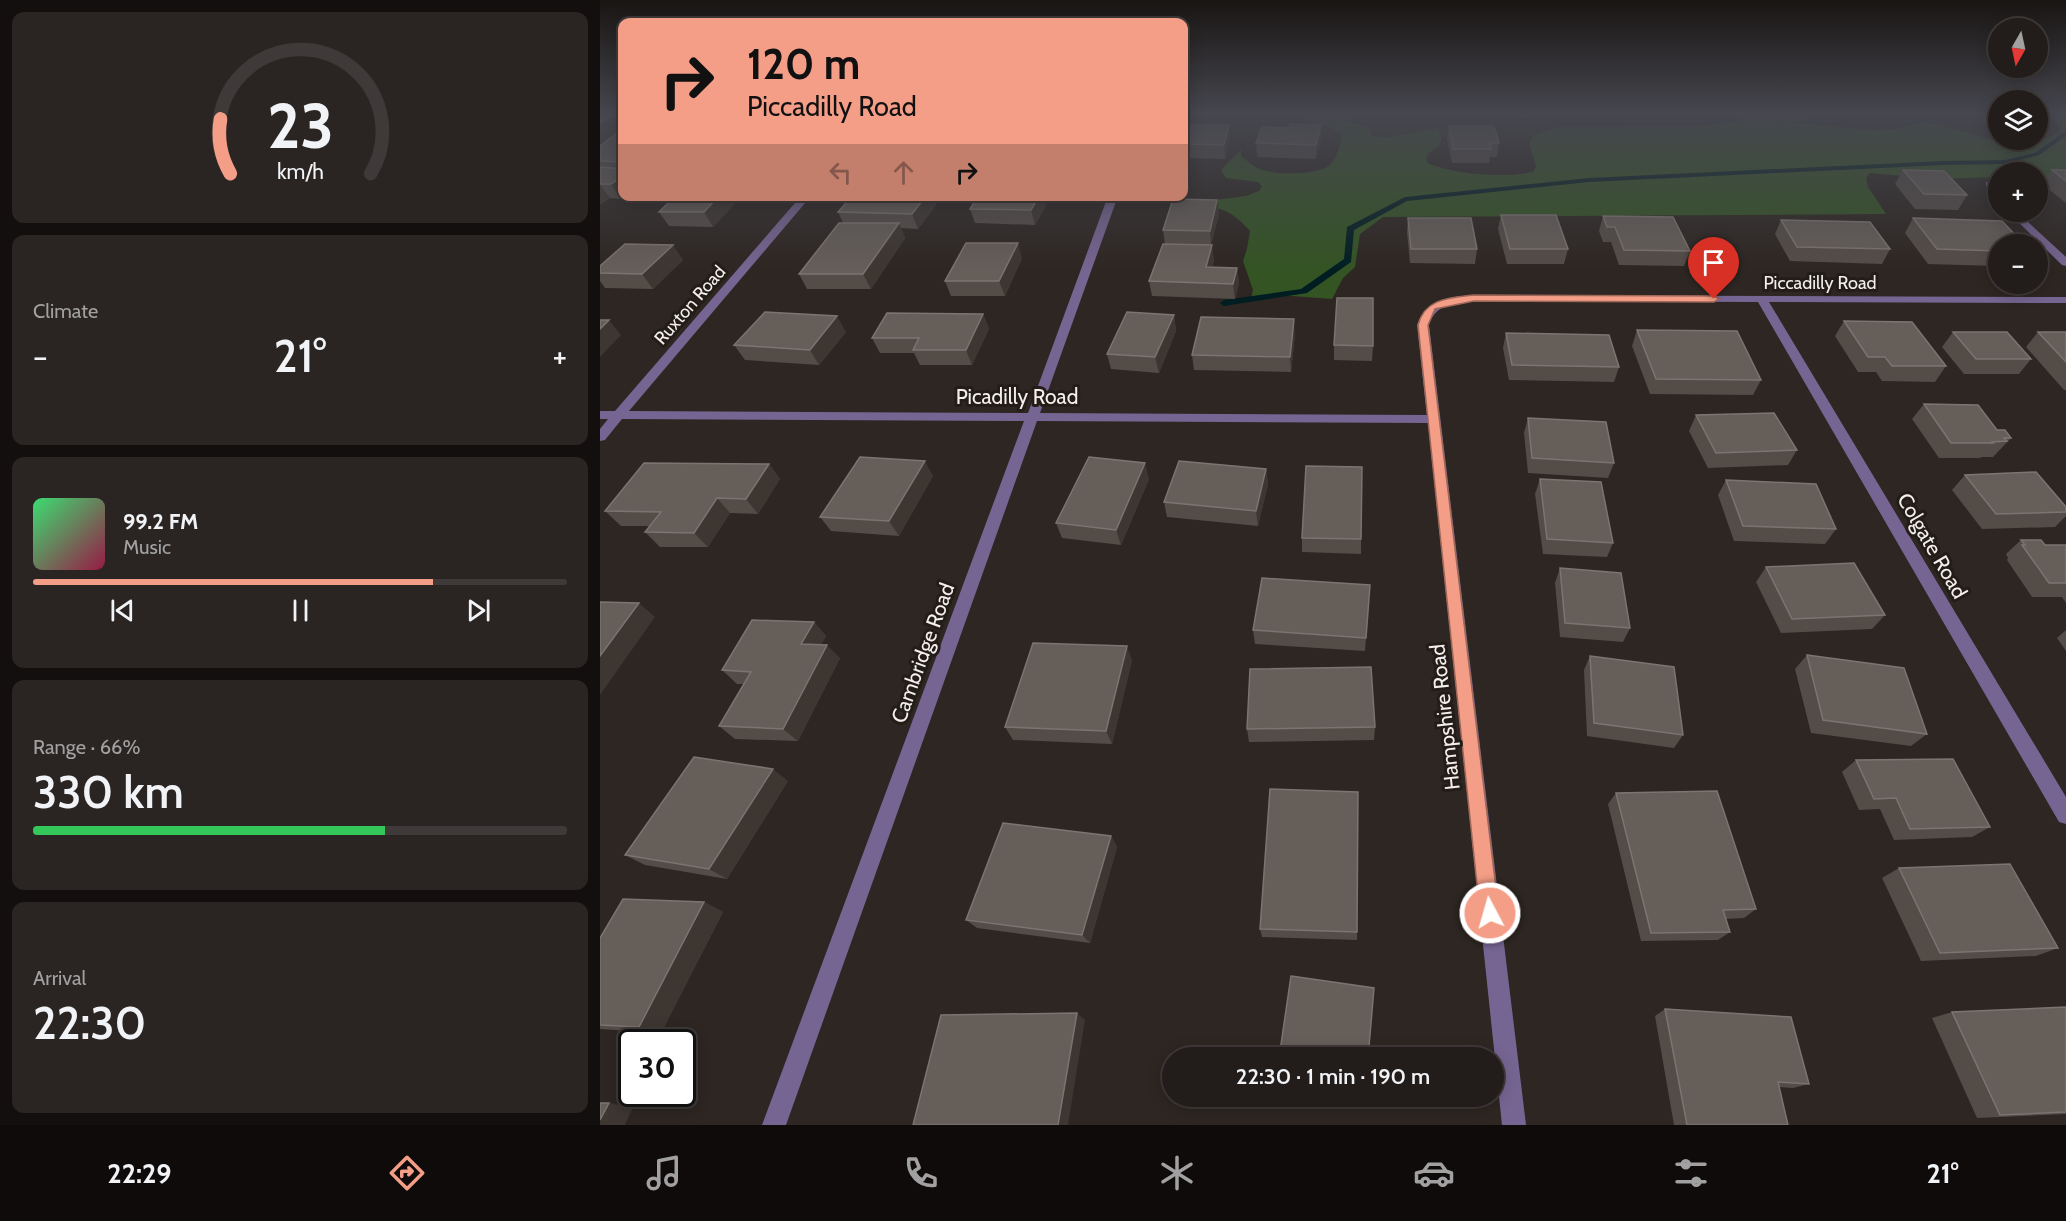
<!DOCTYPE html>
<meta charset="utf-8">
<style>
body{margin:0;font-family:Cabin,sans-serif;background:#2a2523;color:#f1f3f6;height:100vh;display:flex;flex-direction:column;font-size:22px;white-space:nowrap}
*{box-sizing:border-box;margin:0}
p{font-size:20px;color:#a2a1a2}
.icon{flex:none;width:33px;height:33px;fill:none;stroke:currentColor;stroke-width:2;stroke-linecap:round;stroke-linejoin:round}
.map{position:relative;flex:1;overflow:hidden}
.details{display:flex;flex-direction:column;gap:12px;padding:12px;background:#130f0e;width:600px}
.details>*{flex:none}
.hud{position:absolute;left:18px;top:18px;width:570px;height:183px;border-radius:12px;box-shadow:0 3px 15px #0003,0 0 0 2px #3f3a39;background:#f49e87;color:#111;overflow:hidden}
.needle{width:39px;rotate:189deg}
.controls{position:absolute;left:1388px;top:18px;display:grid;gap:12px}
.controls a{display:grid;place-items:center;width:60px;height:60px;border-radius:50%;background:#221c1a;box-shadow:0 3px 15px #0003,0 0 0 2px #3f3a39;font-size:30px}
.speed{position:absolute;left:18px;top:1029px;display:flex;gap:12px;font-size:30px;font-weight:700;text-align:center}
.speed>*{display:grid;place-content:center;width:78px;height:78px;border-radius:50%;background:#221c1a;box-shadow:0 3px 15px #0003,0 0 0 2px #3f3a39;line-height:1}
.speed .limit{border:3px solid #111;border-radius:9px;background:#fff;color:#111}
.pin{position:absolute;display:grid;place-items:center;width:51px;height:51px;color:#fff;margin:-62px -26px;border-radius:50% 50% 50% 0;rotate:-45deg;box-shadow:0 0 6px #0007}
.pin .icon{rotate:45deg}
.me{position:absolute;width:66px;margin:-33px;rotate:354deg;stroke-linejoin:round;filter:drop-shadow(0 0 4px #0008)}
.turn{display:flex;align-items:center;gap:21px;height:126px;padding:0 30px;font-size:27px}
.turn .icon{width:78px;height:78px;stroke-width:2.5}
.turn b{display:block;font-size:42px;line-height:51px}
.lanes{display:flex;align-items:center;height:57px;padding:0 30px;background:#0003;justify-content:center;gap:30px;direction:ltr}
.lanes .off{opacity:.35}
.big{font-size:45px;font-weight:600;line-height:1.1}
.details .widget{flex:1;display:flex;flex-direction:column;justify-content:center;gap:9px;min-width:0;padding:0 21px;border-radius:12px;background:#2a2523}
.details .dial{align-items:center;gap:0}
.dial svg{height:156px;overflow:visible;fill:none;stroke:#3f3a39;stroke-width:7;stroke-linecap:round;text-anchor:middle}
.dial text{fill:#f1f3f6;stroke:none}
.song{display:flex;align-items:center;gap:18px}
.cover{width:72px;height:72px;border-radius:9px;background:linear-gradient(135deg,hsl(140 70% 55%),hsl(340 70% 35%))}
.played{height:6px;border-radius:3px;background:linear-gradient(90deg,#f49e87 75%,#3f3a39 75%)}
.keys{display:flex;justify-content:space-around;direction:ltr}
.heat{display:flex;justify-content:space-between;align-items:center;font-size:33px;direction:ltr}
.charge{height:9px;border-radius:4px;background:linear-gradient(90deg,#34c759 66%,#3f3a39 0)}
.trip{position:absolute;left:562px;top:1047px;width:342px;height:60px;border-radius:30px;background:#221c1a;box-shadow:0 3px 15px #0003,0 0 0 2px #3f3a39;font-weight:600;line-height:60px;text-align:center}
.tabs{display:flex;height:96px;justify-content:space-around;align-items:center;background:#0e0b0a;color:#a2a1a2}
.tabs .icon{width:42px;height:42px}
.tabs .current{color:#f49e87}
.tabs b{font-size:27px;color:#f1f3f6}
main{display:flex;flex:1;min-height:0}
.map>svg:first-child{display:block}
.green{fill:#345424}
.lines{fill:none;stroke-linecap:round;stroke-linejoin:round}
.stream{fill:#001e22;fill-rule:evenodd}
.minor{fill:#766592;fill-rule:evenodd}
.wall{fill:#544c47}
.shaded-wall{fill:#3d3631}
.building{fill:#655e59;stroke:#7c7470;stroke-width:1.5}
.route{fill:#f49e87;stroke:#9f6758;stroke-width:1.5}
.labels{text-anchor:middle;stroke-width:6;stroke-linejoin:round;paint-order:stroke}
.far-street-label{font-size:18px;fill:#f4efec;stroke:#231d18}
.street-label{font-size:21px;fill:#f4efec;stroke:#231d18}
</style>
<main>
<section class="details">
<div class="widget dial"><svg viewBox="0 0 100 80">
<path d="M14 69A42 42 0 1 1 86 69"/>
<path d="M14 69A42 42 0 0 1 9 41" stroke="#f49e87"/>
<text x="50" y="56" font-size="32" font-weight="700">23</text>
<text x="50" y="72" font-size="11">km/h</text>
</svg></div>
<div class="widget"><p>Climate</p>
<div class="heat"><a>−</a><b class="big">21°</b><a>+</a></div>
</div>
<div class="widget">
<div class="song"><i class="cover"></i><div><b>99.2 FM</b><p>Music</p></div></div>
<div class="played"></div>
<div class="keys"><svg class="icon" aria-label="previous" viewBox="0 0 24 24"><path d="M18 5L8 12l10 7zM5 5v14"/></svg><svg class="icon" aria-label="pause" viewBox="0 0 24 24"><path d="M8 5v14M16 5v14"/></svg><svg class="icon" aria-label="next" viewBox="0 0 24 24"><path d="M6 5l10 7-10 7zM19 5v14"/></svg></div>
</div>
<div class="widget"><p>Range · 66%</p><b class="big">330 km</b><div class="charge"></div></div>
<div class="widget"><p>Arrival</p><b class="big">22:30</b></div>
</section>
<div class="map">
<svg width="1466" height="1125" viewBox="0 0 1466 1125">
<rect width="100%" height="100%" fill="#2d2622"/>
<path class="green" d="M683,114H779L746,121L768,127L772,136L787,137L838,128L842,139L838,147L828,154L826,160L829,164C861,175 900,178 933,172L936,167L929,143L933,136L959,127L1107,126L1142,120L1118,114H1238L1193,123L1273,130L1297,129L1323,122L1337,124L1414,146H1425L1459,133L1460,129L1454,119L1446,115L1466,119V177H1437V172H1398V177L1338,179L1270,173L1266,178L1268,187L1286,214L783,217L760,234L755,267L743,278L732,299L678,295L651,299L653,290L643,261L647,249L650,231C628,206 616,207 584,204L646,196L659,191L662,186L658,182L626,178L621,171C626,162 635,158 641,149V156C647,160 653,167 660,169C675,175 712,175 727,167C736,162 742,143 741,133L728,127Z"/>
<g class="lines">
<path class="stream" d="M1466,131V136L1439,155L1405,164L1343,165L989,182L807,201L754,230L751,262L707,293L624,306L620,303L624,300L701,289L744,259L747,227L805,197L989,178L1343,161L1405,160L1435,153Z"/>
<path class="minor" d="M7,114H16L0,124V118Z
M584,114H1268L1264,116H584Z
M1386,182H1392L1398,189V198L1386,186Z
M201,196H211L29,411L428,413L508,196H518L440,413L827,415L817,325C827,298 849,297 874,295L1466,297V303L1169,302L1466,797V824L1459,822L1158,302L874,301C854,304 836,303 829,325L926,1125H902L828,423L437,421L186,1125H162L424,421L22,419L5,440L0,441V429L8,419H0V411H15Z
M1408,212H1417L1466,257V266L1462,265Z"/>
</g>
<path class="wall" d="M1378,114H1398V135L1386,130L1389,126L1380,122L1383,118L1377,115Z
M584,125L630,139L625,159L584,158Z
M721,125V139L716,159L657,157L656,143L689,128Z
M849,126L899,143L897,157H890L889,163H852L847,139Z
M22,133V196H24L21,199L10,198L0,204V146Z
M1410,140H1429L1420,143Z
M1303,170L1367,195L1358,210L1315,209L1295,184Z
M1452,170H1466V203L1442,184Z
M142,196L113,227L69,226L59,212Z
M252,196H333L336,205L318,229L301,228L305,238L271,289H207L199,274L243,223L238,212Z
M378,196H451L435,225L375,223L370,209Z
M619,214L611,245L614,260L612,267L637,268L639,283L635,299L552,296L549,281L565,244L563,230Z
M901,215L968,249L964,264H907L898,229Z
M1003,216L1090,251L1084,266L1019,265L1011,242H1003L999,231Z
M808,218L877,249L875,264L810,263L807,232Z
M1313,218L1398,244V266L1328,264L1305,233Z
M1181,220L1290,249L1282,264L1190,261L1175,234Z
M422,258L405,296H351L345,281Z
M83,260L53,289L5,288L0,281V266Z
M383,314L389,329L372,365H320L314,353H280L272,338Z
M574,315L576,331L559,373L511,369L507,354Z
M1244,321L1346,366L1335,382L1282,381L1276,372H1258L1235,336Z
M1037,330L1161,380L1153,395L1050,394L1032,346Z
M246,332L219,365L145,360L134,345Z
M1353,332L1431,359L1419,374H1364L1342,347Z
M1438,332H1466V390H1464L1426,347Z
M906,333L1019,367L1014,382L909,380L903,348Z
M695,334L691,372L594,370L592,355Z
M734,345L773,346L772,361L734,360Z
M1324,404L1397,430L1411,438L1393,457H1382L1380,458H1339L1312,419Z
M1096,415L1197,450L1188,465L1108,468L1089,431Z
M928,418L1014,463L1008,478L928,473L924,433Z
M169,464L180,479L158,514L130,513L108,547H60L45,532L50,526H21L5,511Z
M666,469L668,484L658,526L567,517L564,502Z
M1365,475L1466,512V516L1455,527L1382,529L1352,490Z
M333,476L299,536L231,531L220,517Z
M549,479L521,545L462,538L456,523Z
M940,479L1013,543L1007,557L943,554L935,494Z
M1126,480L1236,529L1225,544L1134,541L1118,495Z
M702,538L761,539V554L702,552Z
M1421,540L1445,545H1466V603L1462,597H1432L1407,560L1408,558L1406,554Z
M1166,567L1285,615L1272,629L1181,633L1156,582Z
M960,568L1030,628L1023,642L960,637L955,583Z
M770,585L765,651L655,644L653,630Z
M214,622L226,636L221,645L240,658L198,741L135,739L119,726L144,684H137L122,670Z
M1466,630V651L1457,638Z
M1207,655L1327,734L1311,746L1211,733L1195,669Z
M990,656L1083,735L1074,748L987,736L984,670Z
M532,660L512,744L413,740L405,727Z
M775,727L774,740L649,742L647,729Z
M1256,760L1390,827L1372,837L1294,840L1280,809L1259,810L1242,772Z
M188,781L127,879L45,865L25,855Z
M1016,793L1156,909L1144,918L1126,919L1130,932L1118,940L1041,941L1008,804Z
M511,836L517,847L490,943L377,928L366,920Z
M1299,868L1458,948L1436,956L1321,961L1282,878Z
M104,902L123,912L61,1033L0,1029V938Z
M660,929L757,932V940L662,937Z
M1466,1007V1114L1377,1118L1332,1018L1352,1012Z
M1065,1009L1209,1084L1193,1088L1179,1087L1188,1125H1074L1055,1016Z
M701,1096H764L763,1106Z"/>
<path class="shaded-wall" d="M1447,122L1438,136H1437V126Z
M629,125L630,139L625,159L624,145Z
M721,125V139L716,159V145Z
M1423,140H1429L1420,143Z
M22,177V196H24L21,199L11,184Z
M0,184L10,198L0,204Z
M119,196H142L113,227L104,212Z
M320,196H333L336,205L318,229L312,214Z
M439,196H451L435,225L431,210Z
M617,200L619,214L611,245L610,231Z
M299,223L305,238L271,289L263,274Z
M418,243L422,258L405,296L399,281Z
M73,245L83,260L53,289L42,274Z
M612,245L614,260L608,282L606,267Z
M637,268L639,283L635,299L633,284Z
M383,314L389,329L372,365L366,350Z
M574,315L576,331L559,373L555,357Z
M237,316L246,332L219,365L210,350Z
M694,319L695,334L691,372L690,357Z
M9,320L21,335L0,357V329Z
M325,461L333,476L299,536L289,521Z
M545,463L549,479L521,545L516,530Z
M169,464L180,479L158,514L146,499Z
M666,469L668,484L658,526L656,511Z
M117,498L130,513L108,547L94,533Z
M39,603L55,617L0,695V656Z
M214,622L226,636L214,658L201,644Z
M227,645L240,658L198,741L183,729Z
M527,646L532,660L512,744L506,731Z
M173,769L188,781L127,879L109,869Z
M511,836L517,847L490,943L482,935Z
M104,902L123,912L61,1033L39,1027Z
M477,1013L485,1020L468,1125H458Z
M9,1103L33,1107L25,1125H0V1120Z"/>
<path class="building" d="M1437,118L1447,122L1437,126Z
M690,124L721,125L716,145L656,143L662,127L689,128Z
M584,125H629L624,145L584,144Z
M849,126H894L899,143H890L891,149H853Z
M17,133H22V160L21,162L0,161V146Z
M0,167L22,169V177L11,184H0Z
M1303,170L1344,171L1367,195L1324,194Z
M1452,170H1466V181Z
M75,196H119L104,212H59Z
M252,196H326L312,214L238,212Z
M378,196H439L431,210L370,209Z
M573,199L617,200L610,231L563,230Z
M901,215H956L968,249H910Z
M1003,216L1073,217L1090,251L1024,250L1015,227H1007Z
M808,218H871L877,249H811Z
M1313,218L1402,221L1424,244H1398V251L1337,249Z
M1181,220L1270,222L1290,249L1197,247Z
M239,223H299L263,274H199Z
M366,243H418L399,281H345Z
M25,244L73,245L42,274L0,273V266Z
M563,244L612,245L606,267L637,268L633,284L549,281Z
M737,298H773V346L734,345Z
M165,312L237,316L210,350L134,345Z
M527,312L574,315L555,357L507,354Z
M287,313L383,314L366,350H313L319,338H272Z
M601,317L694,319L690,357L592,355Z
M0,320H9L0,329Z
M1244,321L1312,322L1346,366H1292L1285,357H1268Z
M1037,330L1137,331L1161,380L1056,379Z
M1353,332H1407L1431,359H1376Z
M1438,332H1466V362Z
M906,333L1009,335L1019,367L912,365Z
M1324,404L1378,405L1397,430H1405L1411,438H1404L1407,441L1392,442L1393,443H1351Z
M1174,413L1197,450L1116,453L1096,415Z
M928,418L1006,422L1014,463L932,458Z
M260,457L325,461L289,521L220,517Z
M489,457L545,463L516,530L456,523Z
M579,461L666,469L656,511L564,502Z
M44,463L169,464L146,499L117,498L94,533L45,532L61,512L5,511Z
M706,466L762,467L761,539L702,538Z
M1436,472L1466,507V512L1396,514L1365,475Z
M940,479L1001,482L1013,543L947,539Z
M1126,480L1216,484L1236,529L1143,526Z
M1421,540H1441L1445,545H1466V583H1449L1422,545H1425Z
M1254,563L1285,615L1192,619L1166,567Z
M960,568L1021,573L1030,628L965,623Z
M662,578L770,585L766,638L653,630Z
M0,602L39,603L0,656Z
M152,620L214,622L201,644L227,645L183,729L119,726L151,672L122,670Z
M433,643L527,646L506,731L405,727Z
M1207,655L1304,668L1327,734L1223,720Z
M990,656L1074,667L1083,735L994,723Z
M771,667L775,727L647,729L650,669Z
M94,757L173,769L109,869L25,855Z
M1353,759L1390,827L1310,829L1296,798L1274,799L1256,760Z
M670,789L758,792L757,932L660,929Z
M1117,791L1156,909L1123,910L1130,932L1051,933L1016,793Z
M403,823L511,836L482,935L366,920Z
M1410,864L1458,948L1340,953L1299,868Z
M23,899L104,902L39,1027L0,1025V938Z
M691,976L774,988L768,1058H679Z
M1466,1007V1112L1400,1115L1352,1012Z
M1065,1009L1191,1017L1209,1084L1178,1082L1188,1125H1087Z
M477,1013L458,1125H313L341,1015Z
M725,1096H764V1103Z
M0,1103H9L0,1120Z"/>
<linearGradient id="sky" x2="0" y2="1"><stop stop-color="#191513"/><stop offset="0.42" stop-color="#46474f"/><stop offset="1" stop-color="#46474f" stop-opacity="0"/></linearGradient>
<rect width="1466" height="271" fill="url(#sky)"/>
<path class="route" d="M874,295L1114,296L1119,299L1114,302L874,301L835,309L828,325L899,913L896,920L890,922L883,920L880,913L818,325C825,298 850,298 874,295Z"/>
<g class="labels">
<g class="far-street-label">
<text x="1220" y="289">Piccadilly Road</text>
<text transform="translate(90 305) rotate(-49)" y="6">Ruxton Road</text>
</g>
<g class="street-label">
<text x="417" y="404">Picadilly Road</text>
<text transform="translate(1332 546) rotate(60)" y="7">Colgate Road</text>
<text transform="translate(323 653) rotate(-70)" y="7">Cambridge Road</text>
<text transform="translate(845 717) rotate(-96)" y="7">Hampshire Road</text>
</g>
</g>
</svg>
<div class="controls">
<a><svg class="needle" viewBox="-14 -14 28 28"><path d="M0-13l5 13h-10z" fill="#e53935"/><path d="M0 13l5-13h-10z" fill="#a2a1a2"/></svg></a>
<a><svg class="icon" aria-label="layers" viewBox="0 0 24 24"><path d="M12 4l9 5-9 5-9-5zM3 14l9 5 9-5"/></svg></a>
<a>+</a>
<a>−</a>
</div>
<div class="speed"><div class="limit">30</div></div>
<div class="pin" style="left:1114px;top:299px;background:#d93025"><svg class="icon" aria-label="arrive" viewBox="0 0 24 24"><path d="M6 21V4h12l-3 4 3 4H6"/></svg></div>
<svg class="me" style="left:890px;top:913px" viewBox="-20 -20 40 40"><circle r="17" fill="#f49e87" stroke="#fff" stroke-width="3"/><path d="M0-11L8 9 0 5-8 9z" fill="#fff"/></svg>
<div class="trip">22:30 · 1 min · 190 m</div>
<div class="hud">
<div class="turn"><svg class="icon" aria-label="right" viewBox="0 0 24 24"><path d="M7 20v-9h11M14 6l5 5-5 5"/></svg><div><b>120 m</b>Piccadilly Road</div></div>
<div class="lanes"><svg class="icon off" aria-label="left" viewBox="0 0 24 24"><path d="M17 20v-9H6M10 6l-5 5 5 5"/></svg><svg class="icon off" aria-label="ahead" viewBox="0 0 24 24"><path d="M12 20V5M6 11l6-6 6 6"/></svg><svg class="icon" aria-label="right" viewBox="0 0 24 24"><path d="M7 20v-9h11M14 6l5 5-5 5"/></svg></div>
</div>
</div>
</main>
<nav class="tabs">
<b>22:29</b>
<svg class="icon current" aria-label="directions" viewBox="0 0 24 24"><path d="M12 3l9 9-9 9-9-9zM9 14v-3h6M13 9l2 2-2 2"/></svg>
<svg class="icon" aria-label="music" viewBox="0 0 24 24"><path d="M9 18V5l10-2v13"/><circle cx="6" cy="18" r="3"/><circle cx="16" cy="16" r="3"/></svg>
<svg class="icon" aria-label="phone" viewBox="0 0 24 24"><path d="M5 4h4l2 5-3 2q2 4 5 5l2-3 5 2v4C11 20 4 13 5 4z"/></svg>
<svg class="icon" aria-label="climate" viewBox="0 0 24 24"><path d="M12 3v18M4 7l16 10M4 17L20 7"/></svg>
<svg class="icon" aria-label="car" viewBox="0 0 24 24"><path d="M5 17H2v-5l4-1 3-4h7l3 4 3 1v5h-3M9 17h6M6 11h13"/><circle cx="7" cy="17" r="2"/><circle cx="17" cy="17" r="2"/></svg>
<svg class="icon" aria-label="filters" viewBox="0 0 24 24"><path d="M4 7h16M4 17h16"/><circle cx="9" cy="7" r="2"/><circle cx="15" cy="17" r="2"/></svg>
<b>21°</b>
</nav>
